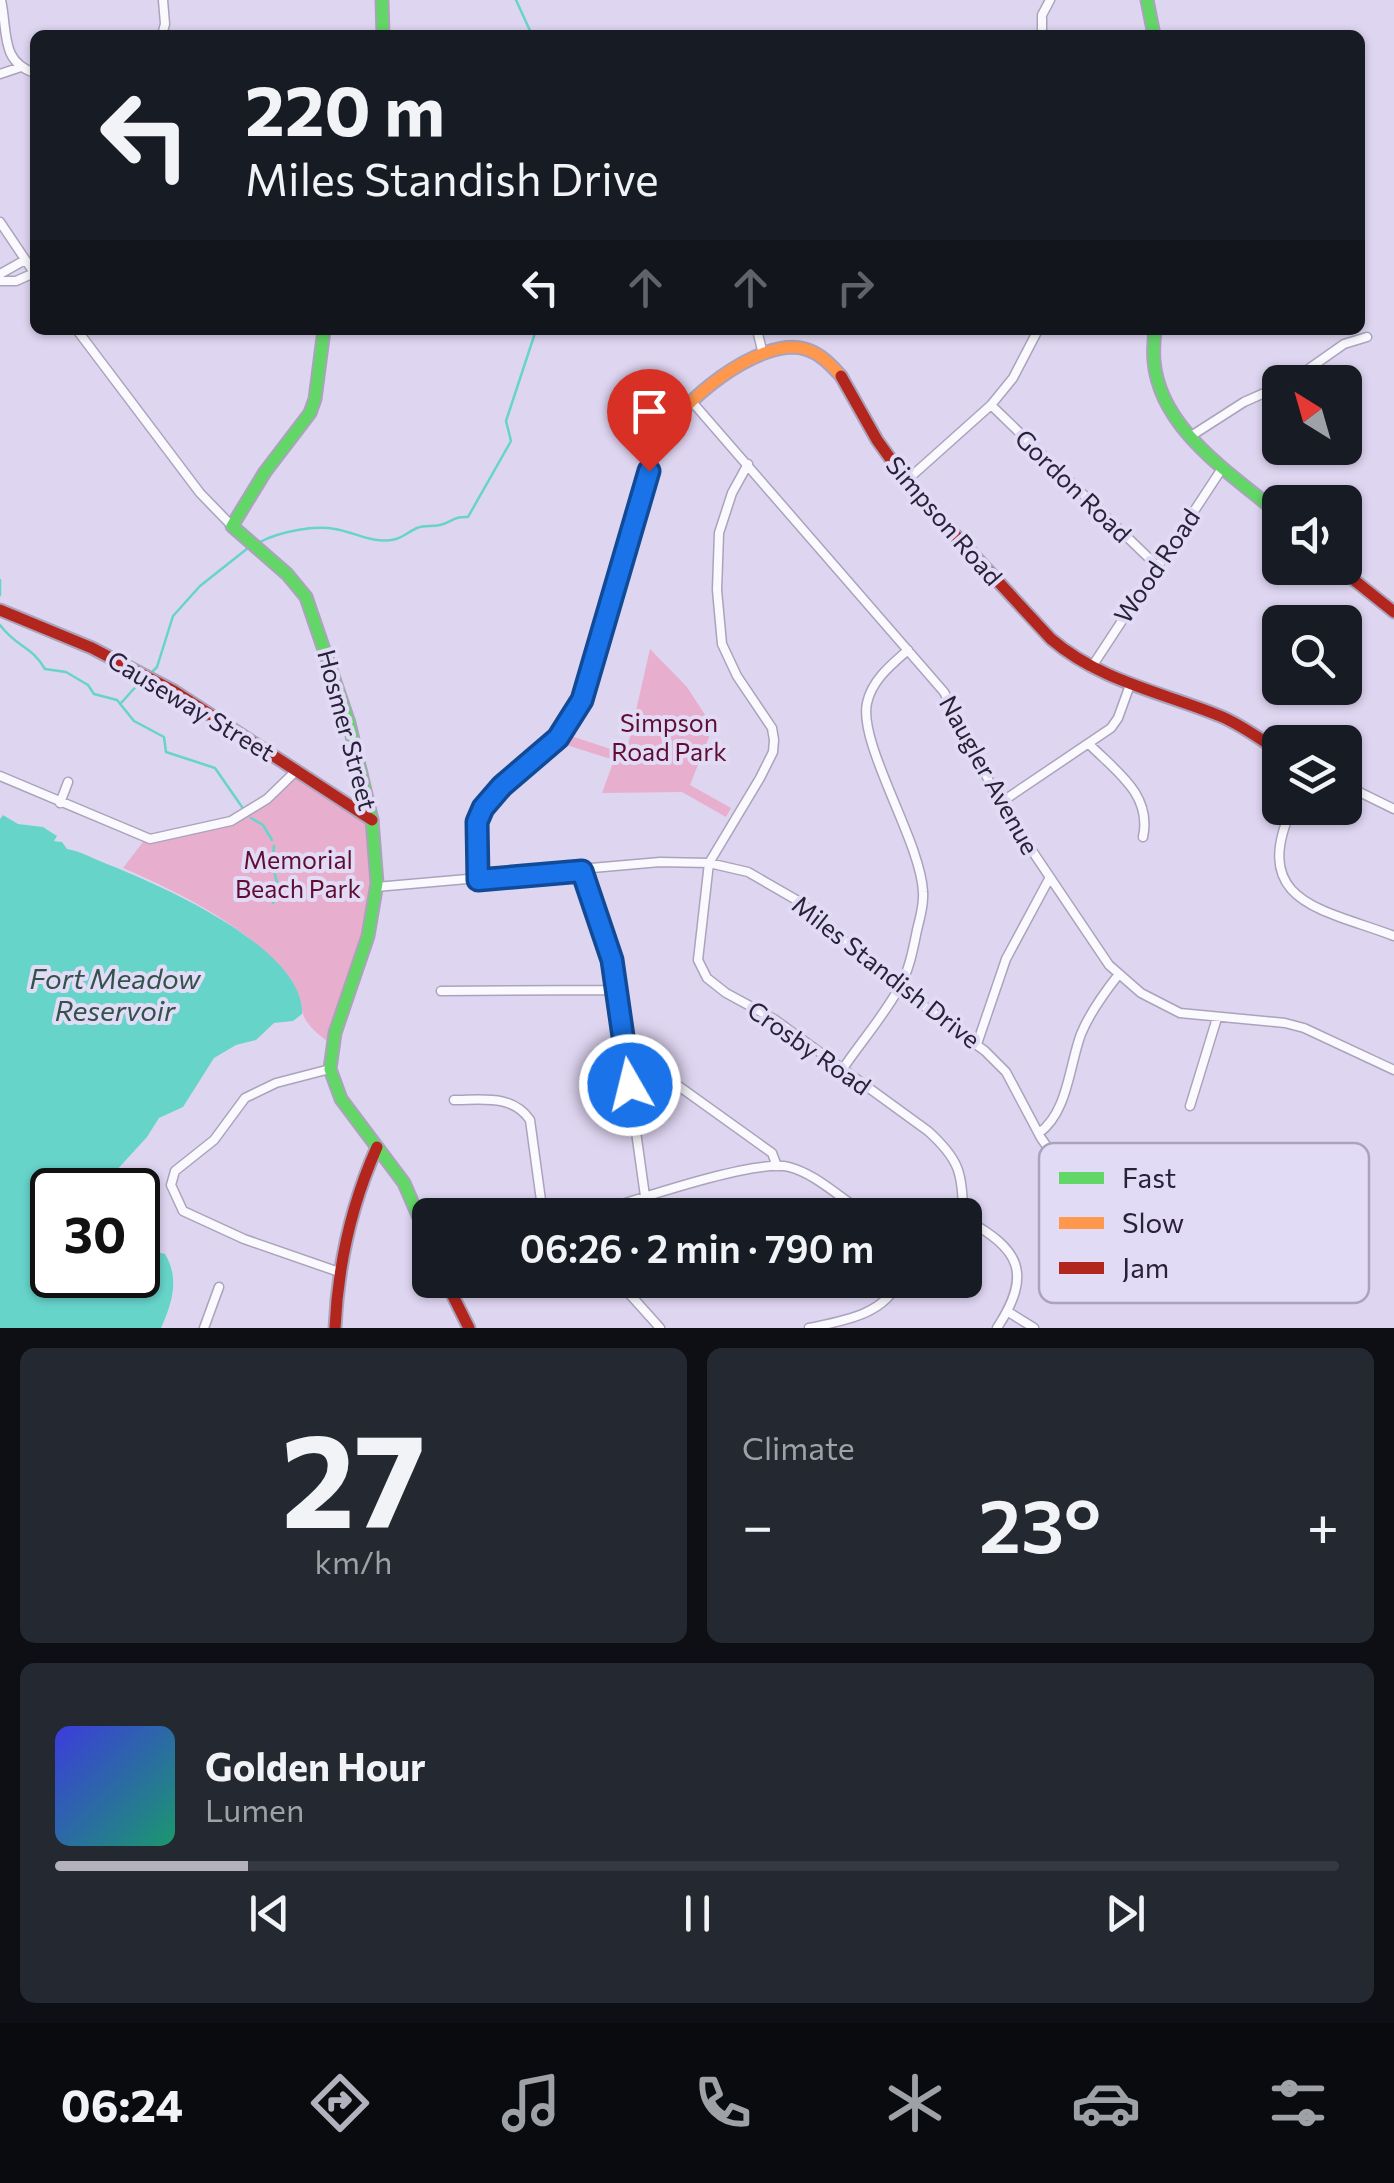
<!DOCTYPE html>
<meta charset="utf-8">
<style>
body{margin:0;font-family:Commissioner,sans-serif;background:#242831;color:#f1f3f6;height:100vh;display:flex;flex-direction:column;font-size:38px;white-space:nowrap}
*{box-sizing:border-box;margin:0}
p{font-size:32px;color:#9ea1a6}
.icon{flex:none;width:55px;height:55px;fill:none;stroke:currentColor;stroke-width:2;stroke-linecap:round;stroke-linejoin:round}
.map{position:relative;height:1328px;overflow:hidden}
.sheet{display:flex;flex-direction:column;gap:20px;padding:20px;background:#0d0f14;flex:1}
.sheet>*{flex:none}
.banner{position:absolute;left:30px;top:30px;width:1335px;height:305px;border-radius:15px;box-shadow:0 2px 8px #0004;background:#171b24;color:#f1f3f6;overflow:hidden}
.needle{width:65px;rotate:323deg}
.fabs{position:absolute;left:1262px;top:365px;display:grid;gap:20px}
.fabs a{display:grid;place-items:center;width:100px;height:100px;border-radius:15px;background:#171b24;box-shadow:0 2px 8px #0004;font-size:50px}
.speed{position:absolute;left:30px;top:1168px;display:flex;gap:20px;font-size:50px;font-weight:700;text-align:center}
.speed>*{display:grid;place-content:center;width:130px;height:130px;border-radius:50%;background:#171b24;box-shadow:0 2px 8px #0004;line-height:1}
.speed .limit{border:5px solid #111;border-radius:15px;background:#fff;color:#111}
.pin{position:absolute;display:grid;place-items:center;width:85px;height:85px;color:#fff;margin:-102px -42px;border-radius:50% 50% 50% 0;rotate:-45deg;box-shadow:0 0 10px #0007}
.pin .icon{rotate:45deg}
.me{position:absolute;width:110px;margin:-55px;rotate:352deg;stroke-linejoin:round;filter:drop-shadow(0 0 8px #0008)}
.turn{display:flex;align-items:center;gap:35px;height:210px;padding:0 50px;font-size:45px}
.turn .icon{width:130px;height:130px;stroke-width:2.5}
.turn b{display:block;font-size:70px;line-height:85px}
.lanes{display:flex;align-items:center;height:95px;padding:0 50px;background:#0003;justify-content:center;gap:50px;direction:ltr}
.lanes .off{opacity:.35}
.big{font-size:75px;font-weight:600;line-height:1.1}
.sheet .widget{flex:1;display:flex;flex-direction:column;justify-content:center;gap:15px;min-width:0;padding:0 35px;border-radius:15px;background:#242831}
.sheet .dial{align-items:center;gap:0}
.dial b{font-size:130px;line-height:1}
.song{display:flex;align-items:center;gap:30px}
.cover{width:120px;height:120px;border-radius:15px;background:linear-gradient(135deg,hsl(240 70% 55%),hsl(160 70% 35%))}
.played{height:10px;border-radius:5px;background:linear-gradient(90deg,#b3b1be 15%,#363941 15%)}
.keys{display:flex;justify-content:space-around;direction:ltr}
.heat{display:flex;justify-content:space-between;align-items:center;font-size:55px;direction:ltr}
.sheet .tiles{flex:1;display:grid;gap:20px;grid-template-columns:1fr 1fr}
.widget:last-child{grid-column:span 2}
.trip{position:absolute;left:412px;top:1198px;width:570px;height:100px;border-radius:15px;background:#171b24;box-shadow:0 2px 8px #0004;font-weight:600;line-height:100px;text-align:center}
.tab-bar{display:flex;height:160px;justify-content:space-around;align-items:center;background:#090b0e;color:#9ea1a6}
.tab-bar .icon{width:70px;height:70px}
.tab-bar .current{color:#b3b1be}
.tab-bar b{font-size:45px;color:#f1f3f6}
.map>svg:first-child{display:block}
.green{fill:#e7afcd}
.water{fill:#67d4ca}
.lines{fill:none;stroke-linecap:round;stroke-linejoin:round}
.stream{stroke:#67d4ca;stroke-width:2.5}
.street-casing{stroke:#aba3bb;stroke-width:11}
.fast-casing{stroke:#aba3bb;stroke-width:15}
.slow-casing{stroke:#aba3bb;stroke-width:15}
.jam-casing{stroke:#aba3bb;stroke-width:15}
.street{stroke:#faf9fd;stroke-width:8}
.fast{stroke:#63d668;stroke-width:11}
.slow{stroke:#ff974d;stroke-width:11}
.jam{stroke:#b3261e;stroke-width:11}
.route-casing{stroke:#114b97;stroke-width:25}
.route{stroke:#1a73e8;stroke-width:18}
.labels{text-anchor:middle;stroke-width:8;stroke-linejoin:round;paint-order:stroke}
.street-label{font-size:25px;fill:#29213a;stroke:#e2dbf6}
.park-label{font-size:25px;fill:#5f0d33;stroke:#e2dbf6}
.water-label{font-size:28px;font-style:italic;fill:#32524b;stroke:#e2dbf6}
.key{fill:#e2dbf6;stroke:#aaa3be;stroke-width:2.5}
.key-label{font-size:28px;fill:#29213a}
</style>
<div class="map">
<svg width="1394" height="1328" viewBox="0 0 1394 1328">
<rect width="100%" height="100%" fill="#ded5f1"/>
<path class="green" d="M650,649L687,687L713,727L690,785L731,808L726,817L682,792L602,793L614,760L560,743L568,735L626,754Z
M297,770L372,820L376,887L332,1045C322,1037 310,1029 304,1017C299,1005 297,985 287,974C246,926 181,893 123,868L146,838L241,816Z"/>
<path class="water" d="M3,815L18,824L43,827L57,836L54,841L62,842L67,849C80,851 90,857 102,862C156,883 305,947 302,1014L293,1021L274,1023L256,1040L236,1045L214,1058L183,1107L159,1118L147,1137L115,1172L106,1190H52V1275H138V1249L146,1247L144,1249L165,1254C180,1279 172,1303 161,1328H0V819Z"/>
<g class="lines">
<path class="stream" d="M516,0L532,35
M260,542C279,532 313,525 335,529C355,532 374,545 396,539C403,537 410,531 417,528C425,525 432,527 440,525C452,522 454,516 468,517L511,441L506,421L536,330
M0,580V595
M0,625C17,648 31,645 45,669L66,672L88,685L94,694L117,700L134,721L164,737L166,752L215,768L242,807
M153,671L157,667L173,616L200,586L248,548
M121,703L141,681
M251,818L263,825L272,840
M273,903L279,890L272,863L274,846"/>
<defs>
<path id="street" d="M1,0C8,32 0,62 35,73
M162,35L165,24L163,0
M1042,35V15L1050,0
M0,74L18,68
M0,222L35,274
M0,274L25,260
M0,281H16L34,273
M77,330L200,493L232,526
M757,330L762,350
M1290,382L1344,344L1367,337
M694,404L944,692L1000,803L1109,965L1141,993L1180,1013L1285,1023L1304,1028L1394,1070
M991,405L1157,566
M1191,436L1244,402L1280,386
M748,464L732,493L719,533L717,590L722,644L737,676L772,728L774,740L773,752L760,778L709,863L698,960L707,978L726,993L774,1019L928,1131C959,1159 963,1173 963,1215
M906,481L991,405L1013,378L1038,330
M1091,668L1223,467
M1090,745C1117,772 1152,795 1143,837
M0,776L150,839L231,821L267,799L297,770
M1345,785L1394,809
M60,803L68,782
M1000,803L1111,728L1118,718L1130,685
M1292,808C1249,903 1323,909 1394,936
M582,871L612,960L645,1196
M376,887L660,862L709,863L748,872L800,902L901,989L985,1051L1006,1072L1041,1138L1058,1162L1070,1171L1110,1191L1141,1222
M441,991L616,990
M977,1044L1006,959L1049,879
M330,1069L276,1083L245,1098L214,1140L175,1171L171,1185L183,1211L244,1239L339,1272
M842,1070C860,1043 883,1017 899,988C909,971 913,950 917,930C920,918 924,905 923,892C921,842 858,744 867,703C872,680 891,665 908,650
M629,1085L655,1082L680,1087L772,1153L777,1166
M454,1100C482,1100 512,1094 530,1120L543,1215
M1190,1106L1217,1018
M1039,1133C1068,1112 1069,1066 1081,1034C1090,1012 1104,993 1119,974
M588,1215C627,1203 755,1158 789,1167C817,1174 843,1201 868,1215
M837,1215L847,1202
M965,1219C1020,1249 1033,1273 997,1328
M617,1280L660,1328
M627,1292L672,1280
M1007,1311L1034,1328
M204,1328L219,1287
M809,1328C842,1321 885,1315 899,1280"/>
<path id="fast" d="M382,0L383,35
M1147,0L1154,35
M324,330L315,399L310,413L265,472L232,526L287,574L306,597L349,723L372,820L377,883L368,936L335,1033L330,1069L341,1099L404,1183L430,1243
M1155,330C1154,340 1153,351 1154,361C1160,430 1232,474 1280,515"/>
<path id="slow" d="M477,879L476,831L483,808L508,779L557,735L582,700C599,641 617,583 634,524C642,498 646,468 658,444C677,404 759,336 805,349C820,353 831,365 841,376"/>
<path id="jam" d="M841,376L877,440L910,486L1051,639C1100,681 1161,692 1220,716C1242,725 1260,739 1280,752
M1339,568L1394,612
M0,610L92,648L174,691L372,820
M445,1280L469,1328
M335,1328C338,1264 351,1205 377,1147"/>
</defs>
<use href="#street" class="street-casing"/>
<use href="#fast" class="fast-casing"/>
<use href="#slow" class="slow-casing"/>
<use href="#jam" class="jam-casing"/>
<use href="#street" class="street"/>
<use href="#fast" class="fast"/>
<use href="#slow" class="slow"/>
<use href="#jam" class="jam"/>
</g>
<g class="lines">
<defs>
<path id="route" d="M630,1085L612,960L582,871L478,880L477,822L483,808L502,786L558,738L582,700L649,471"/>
</defs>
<use href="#route" class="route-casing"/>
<use href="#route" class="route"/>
</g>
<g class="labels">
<g class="street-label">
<text transform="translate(1073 486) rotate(44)" y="9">Gordon Road</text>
<text transform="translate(944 521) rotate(49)" y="9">Simpson Road</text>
<text transform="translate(1157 566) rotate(-56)" y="9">Wood Road</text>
<text transform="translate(191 706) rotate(31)" y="9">Causeway Street</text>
<text transform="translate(347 730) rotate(75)" y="9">Hosmer Street</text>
<text transform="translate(989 775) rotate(61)" y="9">Naugler Avenue</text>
<text transform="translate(886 972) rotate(38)" y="9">Miles Standish Drive</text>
<text transform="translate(809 1048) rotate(35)" y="9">Crosby Road</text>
</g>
<g class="park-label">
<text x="669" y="732">Simpson<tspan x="669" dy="29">Road Park</tspan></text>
<text x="298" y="869">Memorial<tspan x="298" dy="29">Beach Park</tspan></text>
</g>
<g class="water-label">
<text x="115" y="989">Fort Meadow<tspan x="115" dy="32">Reservoir</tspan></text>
</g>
</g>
<rect x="1039" y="1143" width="330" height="160" rx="15" class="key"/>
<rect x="1059" y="1172" width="45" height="12" fill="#63d668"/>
<rect x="1059" y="1217" width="45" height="12" fill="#ff974d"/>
<rect x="1059" y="1262" width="45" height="12" fill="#b3261e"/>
<g class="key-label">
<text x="1122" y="1188">Fast</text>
<text x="1122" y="1233">Slow</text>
<text x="1122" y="1278">Jam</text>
</g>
</svg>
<div class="fabs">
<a><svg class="needle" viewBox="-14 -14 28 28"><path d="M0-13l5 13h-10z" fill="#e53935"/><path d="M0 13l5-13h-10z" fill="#9ea1a6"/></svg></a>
<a><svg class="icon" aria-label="sound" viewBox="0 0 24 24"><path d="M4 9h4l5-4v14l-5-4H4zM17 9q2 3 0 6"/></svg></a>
<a><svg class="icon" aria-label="search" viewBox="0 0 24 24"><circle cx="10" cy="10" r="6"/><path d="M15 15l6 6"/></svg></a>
<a><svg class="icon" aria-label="layers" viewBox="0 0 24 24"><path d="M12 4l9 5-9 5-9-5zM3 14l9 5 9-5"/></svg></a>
</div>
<div class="speed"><div class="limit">30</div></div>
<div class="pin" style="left:649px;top:471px;background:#d93025"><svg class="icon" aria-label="arrive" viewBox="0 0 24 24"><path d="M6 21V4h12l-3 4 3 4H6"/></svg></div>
<svg class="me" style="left:630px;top:1085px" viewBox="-20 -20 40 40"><circle r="17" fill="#1a73e8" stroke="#fff" stroke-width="3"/><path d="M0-11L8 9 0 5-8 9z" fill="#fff"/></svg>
<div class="trip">06:26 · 2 min · 790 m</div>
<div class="banner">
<div class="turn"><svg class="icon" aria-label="left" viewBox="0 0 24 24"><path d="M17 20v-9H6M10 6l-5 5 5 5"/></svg><div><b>220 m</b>Miles Standish Drive</div></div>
<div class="lanes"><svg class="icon" aria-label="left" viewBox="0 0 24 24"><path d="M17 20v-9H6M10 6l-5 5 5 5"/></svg><svg class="icon off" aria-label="ahead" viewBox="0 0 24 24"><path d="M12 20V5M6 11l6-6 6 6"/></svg><svg class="icon off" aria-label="ahead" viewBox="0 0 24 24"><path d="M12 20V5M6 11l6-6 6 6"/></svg><svg class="icon off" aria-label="right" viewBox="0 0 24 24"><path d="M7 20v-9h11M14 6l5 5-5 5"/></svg></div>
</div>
</div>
<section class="sheet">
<div class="tiles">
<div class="widget dial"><b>27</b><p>km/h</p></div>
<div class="widget"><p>Climate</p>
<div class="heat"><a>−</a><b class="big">23°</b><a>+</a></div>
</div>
<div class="widget">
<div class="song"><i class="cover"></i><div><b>Golden Hour</b><p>Lumen</p></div></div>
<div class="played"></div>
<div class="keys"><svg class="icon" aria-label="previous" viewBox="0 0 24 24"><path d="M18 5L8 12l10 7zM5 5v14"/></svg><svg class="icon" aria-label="pause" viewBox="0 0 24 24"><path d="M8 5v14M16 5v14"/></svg><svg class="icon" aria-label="next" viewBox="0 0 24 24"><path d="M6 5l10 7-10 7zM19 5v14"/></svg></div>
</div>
</div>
</section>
<nav class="tab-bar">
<b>06:24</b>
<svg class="icon current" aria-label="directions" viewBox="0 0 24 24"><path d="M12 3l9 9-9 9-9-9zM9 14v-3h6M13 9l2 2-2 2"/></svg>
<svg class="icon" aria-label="music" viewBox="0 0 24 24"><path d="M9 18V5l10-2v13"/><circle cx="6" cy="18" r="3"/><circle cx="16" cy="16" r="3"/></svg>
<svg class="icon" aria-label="phone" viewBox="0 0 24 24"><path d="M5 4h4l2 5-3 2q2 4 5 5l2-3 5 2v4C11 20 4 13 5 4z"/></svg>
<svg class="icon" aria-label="climate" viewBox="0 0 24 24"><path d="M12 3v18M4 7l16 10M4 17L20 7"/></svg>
<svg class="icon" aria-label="car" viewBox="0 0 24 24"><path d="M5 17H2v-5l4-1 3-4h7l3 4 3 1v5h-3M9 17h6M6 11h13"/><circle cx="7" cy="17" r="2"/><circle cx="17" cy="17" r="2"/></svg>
<svg class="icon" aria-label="filters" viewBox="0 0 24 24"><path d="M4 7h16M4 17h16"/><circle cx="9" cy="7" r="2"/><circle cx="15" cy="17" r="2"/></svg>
</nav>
